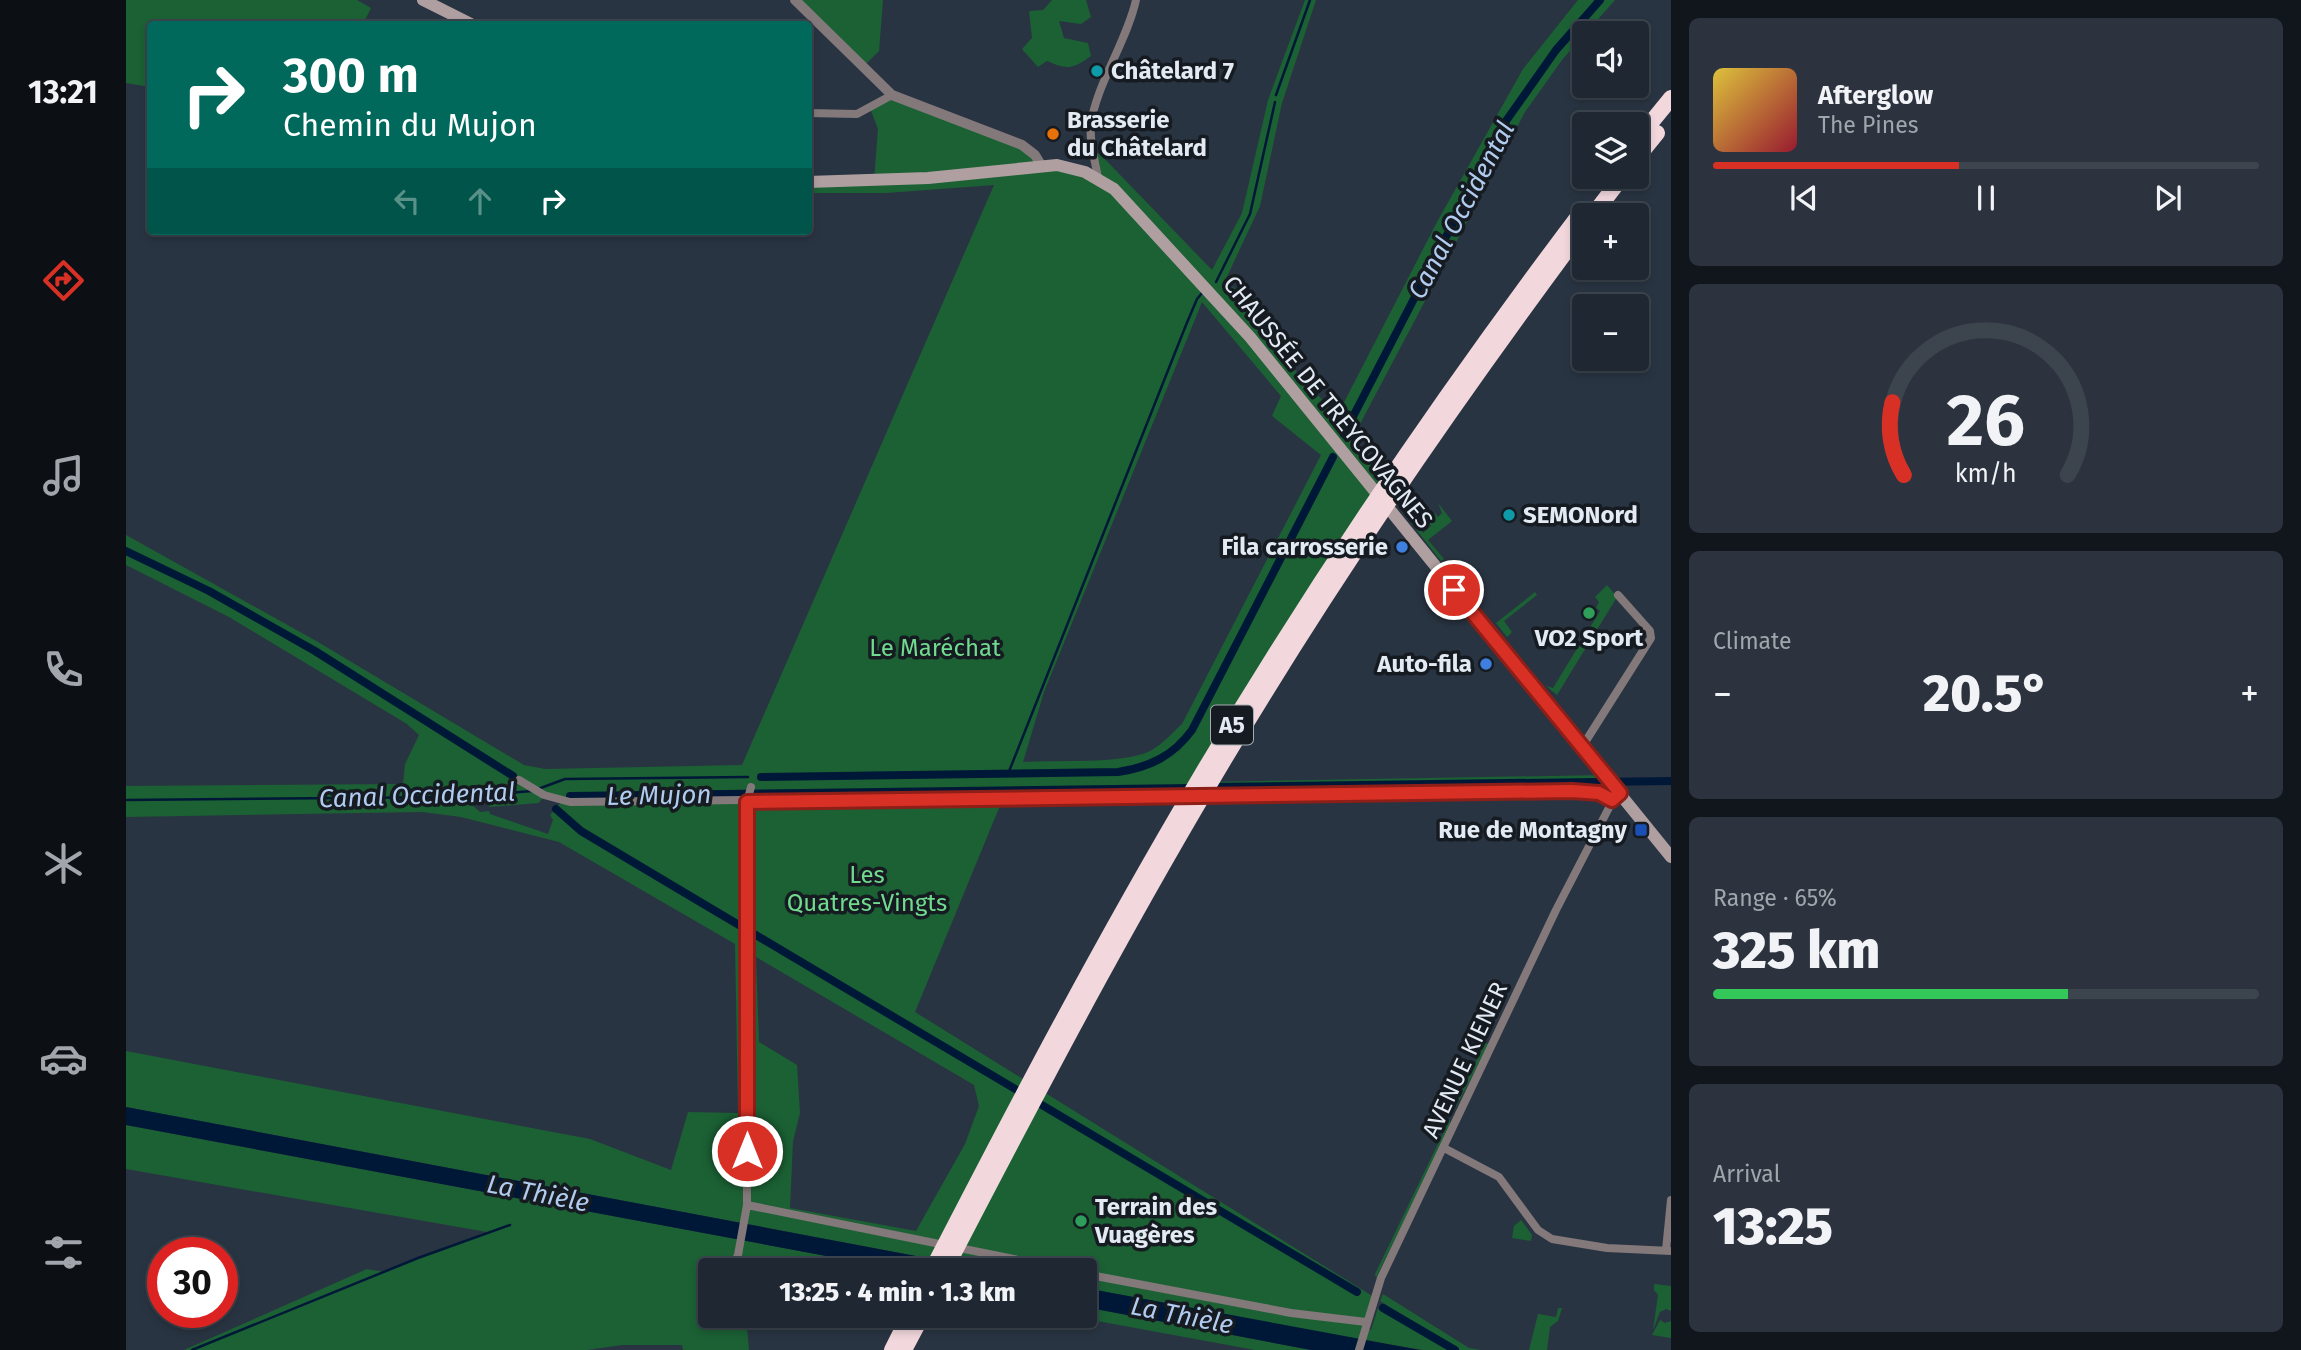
<!DOCTYPE html>
<meta charset="utf-8">
<style>
body{margin:0;font-family:"Fira Sans",sans-serif;background:#2c333e;color:#f1f3f6;height:100vh;display:flex;flex-direction:column;font-size:26px;white-space:nowrap}
*{box-sizing:border-box;margin:0}
p{font-size:23px;color:#a1a5ac}
.icon{flex:none;width:38px;height:38px;fill:none;stroke:currentColor;stroke-width:2;stroke-linecap:round;stroke-linejoin:round}
.map{position:relative;flex:1;overflow:hidden}
.drawer{display:flex;flex-direction:column;gap:18px;padding:18px;background:#11151c;width:630px}
.drawer>*{flex:none}
.banner{position:absolute;left:21px;top:21px;width:665px;height:214px;border-radius:7px;box-shadow:0 4px 10px #0003,0 0 0 2px #3c444d;background:#00695c;color:#fff;overflow:hidden}
.controls{position:absolute;left:1446px;top:21px;display:grid;gap:14px}
.controls a{display:grid;place-items:center;width:77px;height:77px;border-radius:7px;background:#1f2732;box-shadow:0 4px 10px #0003,0 0 0 2px #3c444d;font-size:35px}
.speed{position:absolute;left:21px;top:1237px;display:flex;gap:14px;font-size:35px;font-weight:700;text-align:center}
.speed>*{display:grid;place-content:center;width:91px;height:91px;border-radius:50%;background:#1f2732;box-shadow:0 4px 10px #0003,0 0 0 2px #3c444d;line-height:1}
.speed .limit{border:10px solid #d22;background:#fff;color:#111}
.pin{position:absolute;display:grid;place-items:center;width:60px;height:60px;color:#fff;margin:-30px;border:4px solid #fff;border-radius:50%;box-shadow:0 2px 7px #0007}
.me{position:absolute;width:77px;margin:-38px;rotate:0deg;stroke-linejoin:round;filter:drop-shadow(0 0 5px #0008)}
.turn{display:flex;align-items:center;gap:24px;height:147px;padding:0 21px;font-size:32px}
.turn .icon{width:91px;height:91px;stroke-width:2.5}
.turn b{display:block;font-size:49px;line-height:60px}
.lanes{display:flex;align-items:center;height:66px;padding:0 21px;background:#0003;justify-content:center;gap:35px;direction:ltr}
.lanes .off{opacity:.35}
.big{font-size:52px;font-weight:800;line-height:1.1}
.drawer .card{flex:1;display:flex;flex-direction:column;justify-content:center;gap:10px;min-width:0;padding:0 24px;border-radius:10px;background:#2c333e}
.drawer .dial{align-items:center;gap:0}
.dial svg{height:182px;overflow:visible;fill:none;stroke:#3c444d;stroke-width:7;stroke-linecap:round;text-anchor:middle}
.dial text{fill:#f1f3f6;stroke:none}
.song{display:flex;align-items:center;gap:21px}
.cover{width:84px;height:84px;border-radius:10px;background:linear-gradient(135deg,hsl(50 70% 55%),hsl(350 70% 35%))}
.played{height:7px;border-radius:4px;background:linear-gradient(90deg,#d93025 45%,#3c444d 45%)}
.keys{display:flex;justify-content:space-around;direction:ltr}
.heat{display:flex;justify-content:space-between;align-items:center;font-size:38px;direction:ltr}
.charge{height:10px;border-radius:5px;background:linear-gradient(90deg,#34c759 65%,#3c444d 0)}
.trip{position:absolute;left:572px;top:1258px;width:399px;height:70px;border-radius:7px;background:#1f2732;box-shadow:0 4px 10px #0003,0 0 0 2px #3c444d;font-weight:800;line-height:70px;text-align:center}
main{display:flex;flex:1;min-height:0}
.tabs{display:flex;flex-direction:column;width:126px;justify-content:space-around;align-items:center;background:#0c1014;color:#a1a5ac}
.tabs .icon{width:49px;height:49px}
.tabs .on{color:#d93025}
.tabs b{font-size:32px;color:#f1f3f6}
.map>svg:first-child{display:block}
.green{fill:#1b6134;fill-rule:evenodd}
.water{fill:#001838}
.lines{fill:none;stroke-linecap:round;stroke-linejoin:round}
.stream{stroke:#001838;stroke-width:2.5}
.canal{stroke:#001838;stroke-width:8}
.minor{stroke:#83787a;stroke-width:8}
.tertiary{stroke:#83787a;stroke-width:10}
.secondary{stroke:#b09fa1;stroke-width:12}
.motorway{stroke:#f2d8dc;stroke-width:16}
.motorway-bridge{stroke:#f2d8dc;stroke-width:16}
.route-casing{stroke:#8d1f18;stroke-width:18}
.route{stroke:#d93025;stroke-width:12}
.culture-dot{fill:#0f9aa8;stroke:#161b21;stroke-width:2.5}
.food-dot{fill:#e8710a;stroke:#161b21;stroke-width:2.5}
.shop-dot{fill:#3f7fe0;stroke:#161b21;stroke-width:2.5}
.leisure-dot{fill:#2e9e5b;stroke:#161b21;stroke-width:2.5}
.transit-dot{fill:#1a4fb4;stroke:#161b21;stroke-width:2.5}
.labels{text-anchor:middle;stroke-width:7;stroke-linejoin:round;paint-order:stroke}
.shield{fill:#161b21;stroke:#a6acb4;stroke-width:2}
.shield-label{font-size:23px;font-weight:bold;fill:#e3eaf3}
.poi-label{font-size:24px;font-weight:bold;fill:#e3eaf3;stroke:#161b21;text-anchor:start}
.street-label{font-size:24px;fill:#e3eaf3;stroke:#161b21}
.park-label{font-size:24px;fill:#70da8f;stroke:#161b21}
.water-label{font-size:26px;font-style:italic;fill:#b0cbef;stroke:#161b21}
</style>
<main>
<nav class="tabs">
<b>13:21</b>
<svg class="icon on" aria-label="directions" viewBox="0 0 24 24"><path d="M12 3l9 9-9 9-9-9zM9 14v-3h6M13 9l2 2-2 2"/></svg>
<svg class="icon" aria-label="music" viewBox="0 0 24 24"><path d="M9 18V5l10-2v13"/><circle cx="6" cy="18" r="3"/><circle cx="16" cy="16" r="3"/></svg>
<svg class="icon" aria-label="phone" viewBox="0 0 24 24"><path d="M5 4h4l2 5-3 2q2 4 5 5l2-3 5 2v4C11 20 4 13 5 4z"/></svg>
<svg class="icon" aria-label="climate" viewBox="0 0 24 24"><path d="M12 3v18M4 7l16 10M4 17L20 7"/></svg>
<svg class="icon" aria-label="car" viewBox="0 0 24 24"><path d="M5 17H2v-5l4-1 3-4h7l3 4 3 1v5h-3M9 17h6M6 11h13"/><circle cx="7" cy="17" r="2"/><circle cx="17" cy="17" r="2"/></svg>
<svg class="icon" aria-label="filters" viewBox="0 0 24 24"><path d="M4 7h16M4 17h16"/><circle cx="9" cy="7" r="2"/><circle cx="15" cy="17" r="2"/></svg>
</nav>
<div class="map">
<svg width="1545" height="1350" viewBox="0 0 1545 1350">
<rect width="100%" height="100%" fill="#293442"/>
<path class="green" d="M0,0H231L245,8L237,24H24V87L0,83Z
M669,0H757L753,51L736,68Z
M926,0H960L965,17L955,24L933,21L938,38L962,43L965,56C947,69 941,70 921,61L912,67L896,49L906,38L903,11L917,10Z
M1179,0H1190L1156,103L1134,206L1098,283L1133,300L1127,313L1154,326L1147,346L1211,416L1311,222L1397,69L1452,0H1489L1436,60L1399,112L1225,441L1256,475L1072,782L1479,775L1494,793L878,801L873,808L789,1012L1248,1297L1238,1329L1245,1330L1252,1308L1324,1350H1297L1205,1335L959,1288V1270H864L0,1107V1051L464,1139L545,1170L562,1112L612,1113L609,944L433,842L335,817L296,812L0,817V786L277,784L279,764L293,735L281,724L103,617L0,565V535L192,642L398,765L419,769L616,765L868,185L760,193H683V182L748,181L752,129L744,108L766,95L896,145L915,165L971,178L968,159L973,153L1086,270L1116,213L1142,100ZM1076,302L1155,396L1146,416L1195,455L1056,724C1045,734 1035,746 1022,752C995,764 929,760 897,762L918,692ZM418,795L436,801L424,815L427,820L422,834L364,814L363,811L354,812L346,805L359,802L364,807L413,803ZM630,957L848,1085L853,1106L839,1144L790,1231L664,1208L667,1141L674,1113L671,1065L633,1042Z
M1312,503L1326,521L1302,540L1318,559L1315,561L1281,518L1284,513L1283,516L1297,533L1305,526L1300,519L1309,513L1312,517L1316,513Z
M1481,585L1491,597L1431,695L1420,686L1427,688L1474,611L1470,608L1473,602L1469,597Z
M1409,592L1411,595L1378,621L1386,632L1381,637L1370,623Z
M1359,1043L1363,1044L1328,1111L1327,1110Z
M1324,1119V1126L1250,1278L1249,1274Z
M0,1125L775,1270H678L616,1261L614,1270H584V1316H620L623,1350H557L556,1345H496L461,1350H58L241,1269L258,1272L361,1232L0,1169Z
M1395,1220L1406,1235L1405,1241L1386,1238L1388,1226Z
M1528,1284L1545,1286V1311L1540,1309L1534,1312L1527,1330L1532,1295L1528,1290Z
M1257,1294L1343,1348L1355,1350H1333L1254,1301Z
M959,1307L1185,1350H1129L944,1316H959Z
M1432,1308H1436L1432,1321L1424,1327L1421,1350H1403L1412,1314L1430,1317Z
M1534,1320L1539,1323L1545,1321V1338L1526,1335Z"/>
<path class="water" d="M0,1107L864,1270H775L0,1125Z
M959,1288L1294,1350H1185L959,1307Z"/>
<g class="lines">
<path class="stream" d="M1150,95L1184,0
M1090,282L1124,214L1149,102
M882,774L1060,325L1071,299L1076,293
M412,789L439,779L622,777
M0,800L336,797L406,791
M66,1350L292,1258L384,1225"/>
<path class="canal" d="M1218,434L1380,121L1430,50L1474,0
M0,551L83,591L189,651L387,776
M635,777L992,772C1024,767 1047,756 1066,730L1207,457
M1080,787L1545,781
M444,796L1067,788
M430,809L455,831L559,893L1231,1292
M1257,1308L1329,1350"/>
<path class="minor" d="M682,113L731,114L766,95
M972,178C969,160 963,142 965,124C970,85 1001,41 1010,0
M1456,747L1525,638L1524,631L1492,595
M393,780L418,795L444,802L1065,795
M1078,795L1446,791L1473,793L1486,800
M1318,1148L1373,1177L1412,1230L1426,1239L1481,1248L1545,1251
M621,1205L942,1270
M1540,1250L1545,1200
M607,1265L612,1255L621,1205L620,879L621,802L625,787
M959,1274L1165,1313L1240,1322
M1233,1350L1255,1278L1430,910L1488,798"/>
<path class="tertiary" d="M669,0L766,95L896,145L909,155L915,165"/>
<path class="secondary" d="M297,0L345,24
M682,182L802,178L931,165L959,172L988,189L1124,337L1545,857"/>
<path class="motorway" d="M1510,141L1545,98
M1510,159L1531,133
M1467,215L1496,177
M766,1350L783,1316
M778,1350L796,1316"/>
<path class="motorway-bridge" d="M806,1270C891,1105 977,941 1072,781C1189,583 1318,394 1457,210
M819,1270C920,1075 1022,881 1138,694C1237,533 1345,379 1458,227"/>
</g>
<g class="lines">
<defs>
<path id="route" d="M621,1151V802L1446,791L1473,793L1486,800L1494,793L1328,590"/>
</defs>
<use href="#route" class="route-casing"/>
<use href="#route" class="route"/>
</g>
<g class="culture-dot">
<circle cx="971" cy="71" r="7"/>
<circle cx="1383" cy="515" r="7"/>
</g>
<circle class="food-dot" cx="927" cy="134" r="7"/>
<g class="shop-dot">
<circle cx="1276" cy="547" r="7"/>
<circle cx="1360" cy="664" r="7"/>
</g>
<g class="leisure-dot">
<circle cx="1463" cy="613" r="7"/>
<circle cx="955" cy="1221" r="7"/>
</g>
<rect class="transit-dot" x="1508" y="823" width="14" height="14" rx="3.5"/>
<g class="labels">
<rect class="shield" x="1085" y="705.5" width="42" height="39" rx="5"/>
<g class="shield-label">
<text x="1106" y="733">A5</text>
</g>
<g class="poi-label">
<text x="985" y="79">Châtelard 7</text>
<text x="941" y="128">Brasserie<tspan x="941" dy="28">du Châtelard</tspan></text>
<text x="1397" y="523">SEMONord</text>
<text x="1262" y="555" text-anchor="end">Fila carrosserie</text>
<text x="1463" y="646" text-anchor="middle">VO2 Sport</text>
<text x="1346" y="672" text-anchor="end">Auto-fila</text>
<text x="1501" y="838" text-anchor="end">Rue de Montagny</text>
<text x="969" y="1215">Terrain des<tspan x="969" dy="28">Vuagères</tspan></text>
</g>
<g class="street-label">
<text transform="translate(1202 402) rotate(51)" y="8">CHAUSSÉE DE TREYCOVAGNES</text>
<text transform="translate(1339 1060) rotate(-65)" y="8">AVENUE KIENER</text>
</g>
<g class="park-label">
<text x="809" y="656">Le Maréchat</text>
<text x="741" y="883">Les<tspan x="741" dy="28">Quatres-Vingts</tspan></text>
</g>
<g class="water-label">
<text transform="translate(1335 210) rotate(-62)" y="9">Canal Occidental</text>
<text transform="translate(291 795) rotate(-2)" y="9">Canal Occidental</text>
<text transform="translate(533 795) rotate(-1)" y="9">Le Mujon</text>
<text transform="translate(412 1193) rotate(11)" y="9">La Thièle</text>
<text transform="translate(1056 1315) rotate(11)" y="9">La Thièle</text>
</g>
</g>
</svg>
<div class="controls">
<a><svg class="icon" aria-label="sound" viewBox="0 0 24 24"><path d="M4 9h4l5-4v14l-5-4H4zM17 9q2 3 0 6"/></svg></a>
<a><svg class="icon" aria-label="layers" viewBox="0 0 24 24"><path d="M12 4l9 5-9 5-9-5zM3 14l9 5 9-5"/></svg></a>
<a>+</a>
<a>−</a>
</div>
<div class="speed"><div class="limit">30</div></div>
<div class="pin" style="left:1328px;top:590px;background:#d93025"><svg class="icon" aria-label="arrive" viewBox="0 0 24 24"><path d="M6 21V4h12l-3 4 3 4H6"/></svg></div>
<svg class="me" style="left:621px;top:1151px" viewBox="-20 -20 40 40"><circle r="17" fill="#d93025" stroke="#fff" stroke-width="3"/><path d="M0-11L8 9 0 5-8 9z" fill="#fff"/></svg>
<div class="trip">13:25 · 4 min · 1.3 km</div>
<div class="banner">
<div class="turn"><svg class="icon" aria-label="right" viewBox="0 0 24 24"><path d="M7 20v-9h11M14 6l5 5-5 5"/></svg><div><b>300 m</b>Chemin du Mujon</div></div>
<div class="lanes"><svg class="icon off" aria-label="left" viewBox="0 0 24 24"><path d="M17 20v-9H6M10 6l-5 5 5 5"/></svg><svg class="icon off" aria-label="ahead" viewBox="0 0 24 24"><path d="M12 20V5M6 11l6-6 6 6"/></svg><svg class="icon" aria-label="right" viewBox="0 0 24 24"><path d="M7 20v-9h11M14 6l5 5-5 5"/></svg></div>
</div>
</div>
<section class="drawer">
<div class="card">
<div class="song"><i class="cover"></i><div><b>Afterglow</b><p>The Pines</p></div></div>
<div class="played"></div>
<div class="keys"><svg class="icon" aria-label="previous" viewBox="0 0 24 24"><path d="M18 5L8 12l10 7zM5 5v14"/></svg><svg class="icon" aria-label="pause" viewBox="0 0 24 24"><path d="M8 5v14M16 5v14"/></svg><svg class="icon" aria-label="next" viewBox="0 0 24 24"><path d="M6 5l10 7-10 7zM19 5v14"/></svg></div>
</div>
<div class="card dial"><svg viewBox="0 0 100 80">
<path d="M14 69A42 42 0 1 1 86 69"/>
<path d="M14 69A42 42 0 0 1 9 37" stroke="#d93025"/>
<text x="50" y="56" font-size="32" font-weight="700">26</text>
<text x="50" y="72" font-size="11">km/h</text>
</svg></div>
<div class="card"><p>Climate</p>
<div class="heat"><a>−</a><b class="big">20.5°</b><a>+</a></div>
</div>
<div class="card"><p>Range · 65%</p><b class="big">325 km</b><div class="charge"></div></div>
<div class="card"><p>Arrival</p><b class="big">13:25</b></div>
</section>
</main>
